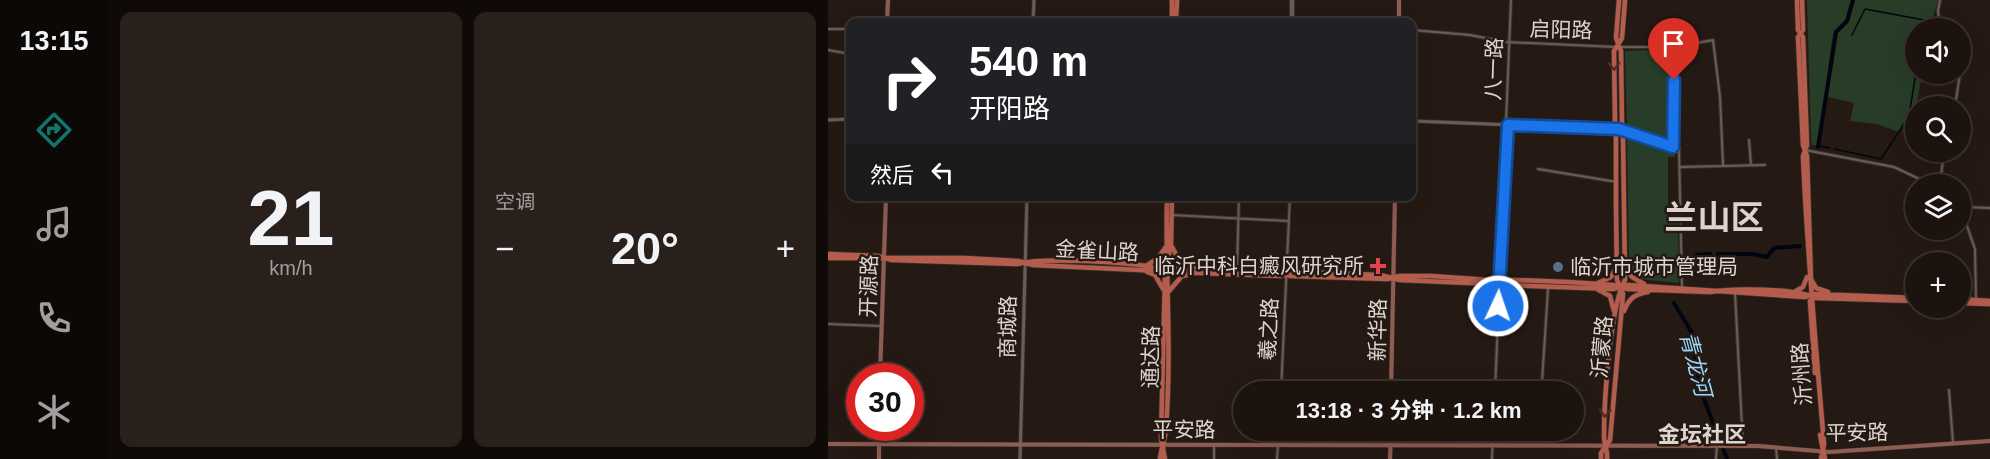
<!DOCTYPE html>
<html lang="zh">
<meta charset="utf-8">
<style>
body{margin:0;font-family:Arial,"Noto Sans SC",sans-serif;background:#29201c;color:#f1f3f6;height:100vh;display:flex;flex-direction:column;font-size:22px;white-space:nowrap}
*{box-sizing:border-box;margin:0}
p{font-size:20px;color:#a09e9e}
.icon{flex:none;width:33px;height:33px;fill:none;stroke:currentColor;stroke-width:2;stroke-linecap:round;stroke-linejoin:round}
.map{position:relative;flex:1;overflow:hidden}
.side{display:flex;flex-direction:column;gap:12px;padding:12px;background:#0f0a08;width:720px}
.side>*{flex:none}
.guide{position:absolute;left:18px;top:18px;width:570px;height:183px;border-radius:12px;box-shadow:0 6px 24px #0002,0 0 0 2px #3a322e;background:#202124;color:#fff;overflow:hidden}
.tools{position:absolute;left:1077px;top:18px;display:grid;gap:12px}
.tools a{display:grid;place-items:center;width:66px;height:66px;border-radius:50%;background:#1c130e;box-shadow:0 6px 24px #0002,0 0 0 2px #3a322e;font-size:30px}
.speed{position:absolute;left:18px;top:363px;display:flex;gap:12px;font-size:30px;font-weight:700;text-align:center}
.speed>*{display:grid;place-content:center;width:78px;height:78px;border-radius:50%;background:#1c130e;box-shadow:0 6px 24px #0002,0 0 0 2px #3a322e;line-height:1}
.speed .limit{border:9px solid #d22;background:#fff;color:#111}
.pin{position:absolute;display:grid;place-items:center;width:51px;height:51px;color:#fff;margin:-62px -26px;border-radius:50% 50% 50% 0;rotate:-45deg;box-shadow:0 0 6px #0007}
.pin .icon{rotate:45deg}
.me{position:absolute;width:66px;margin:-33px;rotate:3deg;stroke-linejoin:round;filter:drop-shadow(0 0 4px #0008)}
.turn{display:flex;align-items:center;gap:21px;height:126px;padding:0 24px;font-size:27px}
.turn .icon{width:78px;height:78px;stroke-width:2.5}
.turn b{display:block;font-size:42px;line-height:51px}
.then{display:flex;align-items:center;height:57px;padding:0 24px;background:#0003;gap:12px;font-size:22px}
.big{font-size:45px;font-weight:700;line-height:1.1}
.side .tile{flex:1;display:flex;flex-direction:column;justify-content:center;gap:9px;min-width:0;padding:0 21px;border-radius:12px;background:#29201c}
.side .dial{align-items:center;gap:0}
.dial b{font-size:78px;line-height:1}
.heat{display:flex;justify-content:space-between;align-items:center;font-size:33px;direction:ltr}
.side .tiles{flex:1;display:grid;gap:12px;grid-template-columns:repeat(2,1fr)}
.trip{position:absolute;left:405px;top:381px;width:351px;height:60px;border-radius:30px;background:#1c130e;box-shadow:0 6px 24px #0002,0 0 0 2px #3a322e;font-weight:700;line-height:60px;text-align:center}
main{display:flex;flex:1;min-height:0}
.tab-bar{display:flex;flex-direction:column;width:108px;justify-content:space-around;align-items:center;background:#0b0806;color:#a09e9e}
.tab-bar .icon{width:42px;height:42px}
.tab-bar .active{color:#0f766e}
.tab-bar b{font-size:27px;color:#f1f3f6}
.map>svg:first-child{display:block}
.green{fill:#283d27}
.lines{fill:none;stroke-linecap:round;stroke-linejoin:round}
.stream{stroke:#000611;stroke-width:1.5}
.river{stroke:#000611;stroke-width:4}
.minor-casing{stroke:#3c322f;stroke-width:4}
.tertiary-casing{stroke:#3c322f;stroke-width:4.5}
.secondary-casing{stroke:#3c322f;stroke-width:5}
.primary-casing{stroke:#3c322f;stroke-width:6}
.minor{stroke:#6b5c55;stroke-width:2}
.tertiary{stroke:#6b5c55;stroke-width:3}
.secondary{stroke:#8f5c51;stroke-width:4}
.primary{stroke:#b45d4d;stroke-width:4.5}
.oneway{stroke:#502d24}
.route-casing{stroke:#114b97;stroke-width:15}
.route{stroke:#1a73e8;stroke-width:10}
.health-dot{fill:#e0444e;stroke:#251913;stroke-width:2}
.service-dot{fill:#5c6f8a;stroke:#251913;stroke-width:2}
.labels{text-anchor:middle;stroke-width:5;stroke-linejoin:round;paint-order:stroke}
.street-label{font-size:21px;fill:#ddd4cf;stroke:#251913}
.poi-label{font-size:21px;fill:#ddd4cf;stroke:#251913;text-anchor:end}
.water-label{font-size:22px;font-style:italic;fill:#9dd5fb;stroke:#251913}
.neighbourhood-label{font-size:22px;font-weight:bold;fill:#ddd4cf;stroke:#251913}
.town-label{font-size:33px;font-weight:bold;fill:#ddd4cf;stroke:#251913}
</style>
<main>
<nav class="tab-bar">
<b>13:15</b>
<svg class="icon active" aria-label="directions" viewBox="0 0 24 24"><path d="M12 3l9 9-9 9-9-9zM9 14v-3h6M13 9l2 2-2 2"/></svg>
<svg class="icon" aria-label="music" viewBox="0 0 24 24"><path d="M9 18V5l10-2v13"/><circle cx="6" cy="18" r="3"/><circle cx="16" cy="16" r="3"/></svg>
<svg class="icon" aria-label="phone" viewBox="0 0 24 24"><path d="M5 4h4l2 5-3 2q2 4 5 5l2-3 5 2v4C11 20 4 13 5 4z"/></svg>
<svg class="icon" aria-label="climate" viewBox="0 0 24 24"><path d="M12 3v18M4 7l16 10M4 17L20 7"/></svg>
</nav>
<section class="side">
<div class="tiles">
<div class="tile dial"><b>21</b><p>km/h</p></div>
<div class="tile"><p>空调</p>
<div class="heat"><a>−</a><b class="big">20°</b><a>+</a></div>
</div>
</div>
</section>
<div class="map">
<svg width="1162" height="459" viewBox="0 0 1162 459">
<rect width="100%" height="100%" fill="#251913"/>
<path class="green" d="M979,0H1023L1018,20L1006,31L1004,41L990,145H984L983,140Z
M1027,0H1110L1102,28H1088V74H1094L1087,115L1083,116L1071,132L1049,124L1022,121L1026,103L1000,97L1010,33L1021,22Z
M841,49L843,50L844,135L840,141L799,128L797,51Z
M803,137L846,151L847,157H840V215L850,217L851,283L811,279L801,266L799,138Z"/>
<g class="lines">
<path class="stream" d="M1024,35L1037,9L1096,20L1098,23L1097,28
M991,146L1002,148
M1006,149L1053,159L1081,116L1088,72"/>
<path class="river" d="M990,147L1008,32L1019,21L1025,0
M890,254H925L939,257L946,248L972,246
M869,255L882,254
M846,303L864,333L871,386L899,459"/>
<defs>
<path id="minor" d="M463,0V22
M465,0V22
M1112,0L1110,11L1112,28
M0,29H22
M584,30L642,35L678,42L788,47
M793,47H846L885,40L892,97L895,165
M0,50L22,54
M1132,54V69
M1127,106L1132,74
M921,140L923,165
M845,146L846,47
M851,149L854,287
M977,150L1066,167L1102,184
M852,167L937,165
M710,169L789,182
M1112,184L1116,152H1120
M1132,206L1147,249L1148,299
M1135,207L1162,208
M344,215L461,221
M409,269L411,196
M907,293L915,446
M0,324L54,326
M454,381L667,387
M714,382L720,289
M1121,390L1125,443
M453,392L462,196
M667,392L683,0
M948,447L949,459
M386,459V445
M449,459L451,430
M664,459L665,430
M888,459L889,446"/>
<path id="tertiary" d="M205,22L206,0
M0,120L22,119
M584,121L791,129L851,149
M192,459L199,196"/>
<path id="secondary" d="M59,22L60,0
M571,22V0
M52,376L58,196
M563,392L567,196
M0,444L930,446L1001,452L1162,441
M51,459V428
M562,459L563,430"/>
<path id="primary" d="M969,0L970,30L975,37L979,145L975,156C979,253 988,347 996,444L993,459
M974,0L975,30L970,37L975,145L979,156L983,281
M344,22V0
M348,22L349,0
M343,245L352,262L363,266
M0,254L50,256L64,260L189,264C221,257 317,262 347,272L452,276L472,272L499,273L552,275L572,280L665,284L686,280L740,282L785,285L800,289L882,292C904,288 967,288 988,298L1088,301
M0,258H136L190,261L205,265L333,271L368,267L409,269L445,271L463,276L559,279L572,276H603L661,280L677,285L785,289L800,285L977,297L987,294L1088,298
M318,266L330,258L337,248
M797,266L804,277L816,284
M319,272L327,275L335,289
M983,279L988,288L1000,292
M770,283L783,277L788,268
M769,289L782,296L786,311
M341,291L354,276L364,274
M968,291L975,287L979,277
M1132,299L1162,301
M982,301L987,373
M1132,303L1162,304
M796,311C801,298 807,294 820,292
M992,435L997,459
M332,459C333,448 338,438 338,427C344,350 337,273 339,196
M337,459L333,438L337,275L343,244L344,196
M773,459V453L782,440L795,294L789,280L788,205V136L794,124L793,51L788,38L791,0
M779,459C780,451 776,444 776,436C776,402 782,306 797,280L795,137L787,123L786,51L794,38L797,0"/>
</defs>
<use href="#minor" class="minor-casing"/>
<use href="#tertiary" class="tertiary-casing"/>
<use href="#secondary" class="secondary-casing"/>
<use href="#primary" class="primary-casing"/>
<use href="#minor" class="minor"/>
<use href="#tertiary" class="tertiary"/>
<use href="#secondary" class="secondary"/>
<use href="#primary" class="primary"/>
</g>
<defs><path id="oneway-chevron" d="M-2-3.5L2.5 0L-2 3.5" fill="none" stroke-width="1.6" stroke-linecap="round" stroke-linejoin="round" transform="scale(1.5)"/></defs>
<g class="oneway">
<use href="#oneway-chevron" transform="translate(786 66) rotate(90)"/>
<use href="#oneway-chevron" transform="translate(777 413) rotate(94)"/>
</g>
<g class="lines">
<defs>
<path id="route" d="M670,306L680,125L791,129L845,147L846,80"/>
</defs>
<use href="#route" class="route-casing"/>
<use href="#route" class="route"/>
</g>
<path class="health-dot" d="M547 257h6v6h6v6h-6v6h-6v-6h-6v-6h6z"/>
<circle class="service-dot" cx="730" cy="267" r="6"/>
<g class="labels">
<g class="street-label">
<text transform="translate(733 30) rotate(2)" y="7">启阳路</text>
<text transform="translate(666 69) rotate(-88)" y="7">八一路</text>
<text transform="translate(269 251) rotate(3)" y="7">金雀山路</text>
<text transform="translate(41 286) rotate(-88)" y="7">开源路</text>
<text transform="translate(180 327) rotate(-89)" y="7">商城路</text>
<text transform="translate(441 329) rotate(-87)" y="7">羲之路</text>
<text transform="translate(550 330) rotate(-89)" y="7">新华路</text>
<text transform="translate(774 347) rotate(-85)" y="7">沂蒙路</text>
<text transform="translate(323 357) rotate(-89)" y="7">通达路</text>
<text transform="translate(974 374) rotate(-94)" y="7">沂州路</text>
<text x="356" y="437">平安路</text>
<text transform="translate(1029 433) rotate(-1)" y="7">平安路</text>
</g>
<g class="poi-label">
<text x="536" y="273">临沂中科白癜风研究所</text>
<text x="742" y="274" text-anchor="start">临沂市城市管理局</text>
</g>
<g class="water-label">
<text transform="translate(868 364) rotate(75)" y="8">青龙河</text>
</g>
<g class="neighbourhood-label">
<text x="874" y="442">金坛社区</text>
</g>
<g class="town-label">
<text x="886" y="229">兰山区</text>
</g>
</g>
</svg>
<div class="tools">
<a><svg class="icon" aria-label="sound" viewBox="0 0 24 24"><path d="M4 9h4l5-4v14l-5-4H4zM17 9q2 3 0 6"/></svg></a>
<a><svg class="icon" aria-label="search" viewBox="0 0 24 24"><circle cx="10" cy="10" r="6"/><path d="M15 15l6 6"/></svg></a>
<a><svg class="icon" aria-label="layers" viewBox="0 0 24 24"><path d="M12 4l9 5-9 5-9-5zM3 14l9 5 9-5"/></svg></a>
<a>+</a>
</div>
<div class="speed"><div class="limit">30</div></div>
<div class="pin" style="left:846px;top:80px;background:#d93025"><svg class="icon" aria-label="arrive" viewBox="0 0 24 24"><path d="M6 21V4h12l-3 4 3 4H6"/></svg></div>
<svg class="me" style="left:670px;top:306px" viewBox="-20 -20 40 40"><circle r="17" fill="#1a73e8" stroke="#fff" stroke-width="3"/><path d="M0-11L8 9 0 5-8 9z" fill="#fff"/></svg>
<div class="trip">13:18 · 3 分钟 · 1.2 km</div>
<div class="guide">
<div class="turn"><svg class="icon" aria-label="right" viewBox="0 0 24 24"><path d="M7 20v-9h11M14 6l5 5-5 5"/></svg><div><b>540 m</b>开阳路</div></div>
<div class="then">然后<svg class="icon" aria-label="left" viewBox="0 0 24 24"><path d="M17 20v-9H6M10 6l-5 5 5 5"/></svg></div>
</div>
</div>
</main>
